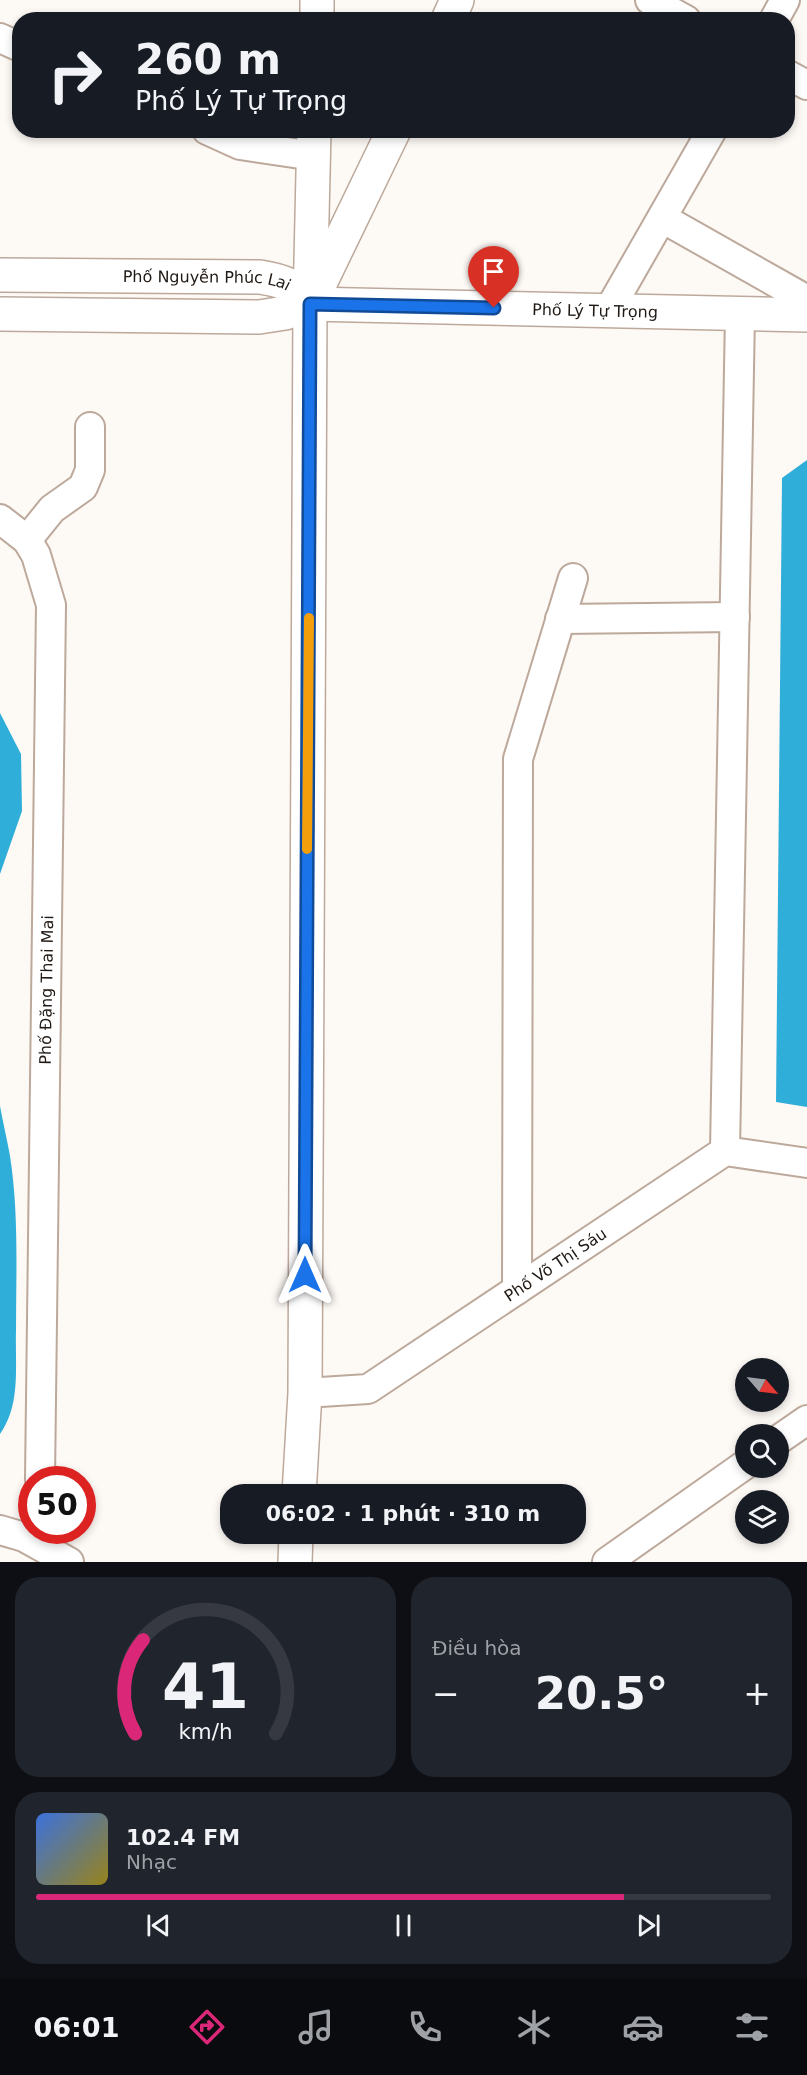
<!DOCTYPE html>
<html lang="vi">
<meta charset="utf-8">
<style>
body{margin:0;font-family:"DejaVu Sans",sans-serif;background:#20242c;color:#f1f3f6;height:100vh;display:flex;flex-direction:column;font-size:22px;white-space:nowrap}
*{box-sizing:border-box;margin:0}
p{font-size:20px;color:#9ea1a6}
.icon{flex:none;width:33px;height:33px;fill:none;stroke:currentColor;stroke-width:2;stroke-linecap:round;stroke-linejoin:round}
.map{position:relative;height:1562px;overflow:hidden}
.drawer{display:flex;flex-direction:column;gap:15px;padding:15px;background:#0d0f14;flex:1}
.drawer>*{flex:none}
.hud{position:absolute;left:12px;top:12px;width:783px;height:126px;border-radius:24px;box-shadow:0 3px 9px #0003;background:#171b24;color:#f1f3f6;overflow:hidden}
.needle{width:39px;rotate:118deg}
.controls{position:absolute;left:735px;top:1358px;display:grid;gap:12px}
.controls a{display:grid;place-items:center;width:54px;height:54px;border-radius:50%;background:#171b24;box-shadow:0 3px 9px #0003;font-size:30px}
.speed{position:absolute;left:18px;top:1466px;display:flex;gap:12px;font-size:30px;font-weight:700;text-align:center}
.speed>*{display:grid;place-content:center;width:78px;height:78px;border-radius:50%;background:#171b24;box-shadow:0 3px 9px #0003;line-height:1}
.speed .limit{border:9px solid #d22;background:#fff;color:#111}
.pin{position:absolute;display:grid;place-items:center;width:51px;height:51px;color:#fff;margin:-62px -26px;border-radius:50% 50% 50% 0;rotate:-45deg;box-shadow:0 0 6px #0007}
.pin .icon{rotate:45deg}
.me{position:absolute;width:66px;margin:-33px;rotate:0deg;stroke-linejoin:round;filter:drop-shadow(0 0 4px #0008)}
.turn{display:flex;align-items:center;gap:21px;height:126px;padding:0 24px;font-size:27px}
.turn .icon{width:78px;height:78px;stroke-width:2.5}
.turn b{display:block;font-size:42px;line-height:51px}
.big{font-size:45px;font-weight:800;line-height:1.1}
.drawer .widget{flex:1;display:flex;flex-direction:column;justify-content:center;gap:9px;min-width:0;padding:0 21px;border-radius:24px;background:#20242c}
.drawer .dial{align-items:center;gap:0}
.dial svg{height:156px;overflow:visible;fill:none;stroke:#363941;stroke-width:7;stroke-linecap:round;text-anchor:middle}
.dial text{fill:#f1f3f6;stroke:none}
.song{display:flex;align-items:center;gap:18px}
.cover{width:72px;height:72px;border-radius:9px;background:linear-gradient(135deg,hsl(220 70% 55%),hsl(50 70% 35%))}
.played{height:6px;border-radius:3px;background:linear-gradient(90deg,#db2777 80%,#363941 80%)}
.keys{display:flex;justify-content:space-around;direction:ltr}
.heat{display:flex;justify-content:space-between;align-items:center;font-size:33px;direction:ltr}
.drawer .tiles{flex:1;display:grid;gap:15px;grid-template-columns:1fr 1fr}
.widget:last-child{grid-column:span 2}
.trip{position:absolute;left:220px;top:1484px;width:366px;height:60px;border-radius:24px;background:#171b24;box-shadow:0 3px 9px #0003;font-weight:800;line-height:60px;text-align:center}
.dock{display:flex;height:96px;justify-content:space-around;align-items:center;background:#090b0e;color:#9ea1a6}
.dock .icon{width:42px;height:42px}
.dock .active{color:#db2777}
.dock b{font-size:27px;color:#f1f3f6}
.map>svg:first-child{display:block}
.water{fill:#30aeda}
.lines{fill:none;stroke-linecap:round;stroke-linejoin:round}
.minor-casing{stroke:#bda99b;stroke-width:32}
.tertiary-casing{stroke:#bda99b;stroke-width:36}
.secondary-casing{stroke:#bda99b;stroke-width:36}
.minor{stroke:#fff;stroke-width:28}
.tertiary{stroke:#fff;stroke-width:33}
.secondary{stroke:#fff;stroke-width:33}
.route-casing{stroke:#114b97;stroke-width:15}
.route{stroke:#1a73e8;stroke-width:10}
.slow{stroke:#f59e0b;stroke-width:10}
.labels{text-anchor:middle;stroke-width:4.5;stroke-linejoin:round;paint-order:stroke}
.street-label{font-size:16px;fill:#201914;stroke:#fff}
</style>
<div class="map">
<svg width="807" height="1562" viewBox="0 0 807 1562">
<rect width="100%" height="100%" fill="#fdf9f5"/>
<path class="water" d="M807,460V1107L776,1102L782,478Z
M0,713L21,754L22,811L0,874Z
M0,1106C3,1123 7,1139 10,1156C19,1214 16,1274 16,1331C15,1366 21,1405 0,1434Z"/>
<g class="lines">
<defs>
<g id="minor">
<path d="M650,0L686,20"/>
<path d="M774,20L785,0"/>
<path d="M0,38L20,47"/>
<path d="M788,75L807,85"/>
<path d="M207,130L240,145L314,156"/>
<path d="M662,218L807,300"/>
<path d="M609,310L712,130"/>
<path d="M0,519L27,540L36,555L51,605L40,1479"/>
<path d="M27,540L52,509L83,487L90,470V427"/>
<path d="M560,619L735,617"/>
<path d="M725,1151L740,313"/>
<path d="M517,1290L518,759L573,578"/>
<path id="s1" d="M305,1393L368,1389L725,1151L807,1163"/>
<path d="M778,1440L807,1420"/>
<path d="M0,1530L24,1537L69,1562"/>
<path d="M607,1562L746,1464"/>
</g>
<g id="tertiary">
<path d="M448,20L457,0"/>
<path id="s2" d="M0,275L260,277C285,281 294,285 310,304"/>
<path d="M310,304L394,130"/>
<path id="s3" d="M0,314L259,317L285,313L310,304L807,315"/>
</g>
<path id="secondary" d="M317,20V0
M299,1494L305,1393L310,304L314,130
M295,1562L296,1533"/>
</defs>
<use href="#minor" class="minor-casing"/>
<use href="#tertiary" class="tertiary-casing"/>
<use href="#secondary" class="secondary-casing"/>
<use href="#minor" class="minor"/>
<use href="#tertiary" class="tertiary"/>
<use href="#secondary" class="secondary"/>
</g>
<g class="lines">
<defs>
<path id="route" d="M305,1275L310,304L494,308"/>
</defs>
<use href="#route" class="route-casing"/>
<use href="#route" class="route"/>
<path class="slow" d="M307,849L309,618"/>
</g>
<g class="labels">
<g class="street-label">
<text dy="6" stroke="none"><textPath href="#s2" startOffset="207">Phố Nguyễn Phúc Lai</textPath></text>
<text dy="6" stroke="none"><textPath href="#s3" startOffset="597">Phố Lý Tự Trọng</textPath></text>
<text transform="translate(46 990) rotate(-89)" y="6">Phố Đặng Thai Mai</text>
<text dy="6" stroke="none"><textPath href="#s1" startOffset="288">Phố Võ Thị Sáu</textPath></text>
</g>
</g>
</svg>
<div class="controls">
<a><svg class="needle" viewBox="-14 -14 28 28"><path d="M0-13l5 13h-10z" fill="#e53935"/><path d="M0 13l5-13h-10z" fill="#9ea1a6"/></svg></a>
<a><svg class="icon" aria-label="search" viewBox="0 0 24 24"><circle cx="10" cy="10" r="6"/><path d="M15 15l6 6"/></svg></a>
<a><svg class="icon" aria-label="layers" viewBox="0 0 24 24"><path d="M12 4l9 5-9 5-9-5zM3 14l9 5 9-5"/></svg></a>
</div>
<div class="speed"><div class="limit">50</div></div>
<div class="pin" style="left:494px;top:308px;background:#d93025"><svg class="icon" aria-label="arrive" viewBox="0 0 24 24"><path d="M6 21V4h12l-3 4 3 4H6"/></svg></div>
<svg class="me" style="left:305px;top:1275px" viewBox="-20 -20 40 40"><path d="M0-17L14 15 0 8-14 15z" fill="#1a73e8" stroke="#fff" stroke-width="4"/></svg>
<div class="trip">06:02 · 1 phút · 310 m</div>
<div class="hud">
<div class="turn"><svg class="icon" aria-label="right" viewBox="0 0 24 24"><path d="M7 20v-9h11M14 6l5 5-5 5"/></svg><div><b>260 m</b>Phố Lý Tự Trọng</div></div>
</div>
</div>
<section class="drawer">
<div class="tiles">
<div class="widget dial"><svg viewBox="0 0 100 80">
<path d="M14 69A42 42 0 1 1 86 69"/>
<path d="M14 69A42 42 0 0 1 18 21" stroke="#db2777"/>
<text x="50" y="56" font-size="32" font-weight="700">41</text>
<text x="50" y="72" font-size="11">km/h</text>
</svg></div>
<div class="widget"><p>Điều hòa</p>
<div class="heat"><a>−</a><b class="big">20.5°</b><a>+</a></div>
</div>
<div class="widget">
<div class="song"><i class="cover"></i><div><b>102.4 FM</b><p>Nhạc</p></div></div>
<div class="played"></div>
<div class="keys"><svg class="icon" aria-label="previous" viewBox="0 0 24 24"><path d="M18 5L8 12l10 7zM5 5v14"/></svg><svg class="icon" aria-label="pause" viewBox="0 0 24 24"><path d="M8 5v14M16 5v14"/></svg><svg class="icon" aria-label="next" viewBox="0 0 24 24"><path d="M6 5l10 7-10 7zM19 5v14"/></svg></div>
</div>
</div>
</section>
<nav class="dock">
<b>06:01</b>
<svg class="icon active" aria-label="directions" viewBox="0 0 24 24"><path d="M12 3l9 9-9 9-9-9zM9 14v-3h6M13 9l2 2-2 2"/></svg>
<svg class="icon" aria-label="music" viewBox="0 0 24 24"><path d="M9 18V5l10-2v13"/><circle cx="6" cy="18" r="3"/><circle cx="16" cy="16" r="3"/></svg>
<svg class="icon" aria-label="phone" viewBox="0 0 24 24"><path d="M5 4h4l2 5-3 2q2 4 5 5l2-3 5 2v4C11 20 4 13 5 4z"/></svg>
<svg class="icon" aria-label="climate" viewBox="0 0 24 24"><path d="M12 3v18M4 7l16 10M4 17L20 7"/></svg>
<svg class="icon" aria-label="car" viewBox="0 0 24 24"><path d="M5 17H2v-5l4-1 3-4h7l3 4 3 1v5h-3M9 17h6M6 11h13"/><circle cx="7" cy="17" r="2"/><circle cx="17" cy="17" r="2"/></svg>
<svg class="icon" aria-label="filters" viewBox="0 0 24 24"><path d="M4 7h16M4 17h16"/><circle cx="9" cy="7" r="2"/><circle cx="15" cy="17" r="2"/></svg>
</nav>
